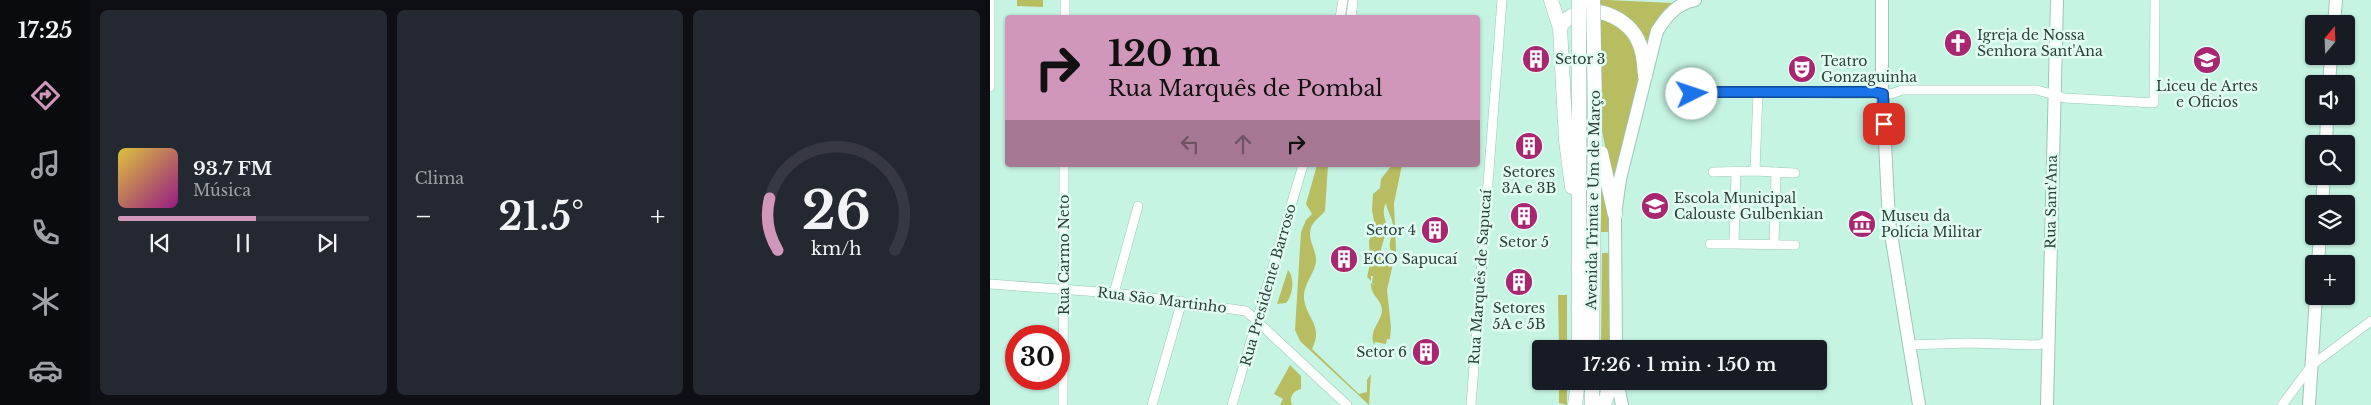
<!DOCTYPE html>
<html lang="pt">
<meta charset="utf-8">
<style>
body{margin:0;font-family:"Libre Baskerville",serif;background:#242831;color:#f1f3f6;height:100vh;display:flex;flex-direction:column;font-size:19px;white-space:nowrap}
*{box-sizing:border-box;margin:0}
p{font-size:16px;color:#9ea1a6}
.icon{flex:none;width:28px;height:28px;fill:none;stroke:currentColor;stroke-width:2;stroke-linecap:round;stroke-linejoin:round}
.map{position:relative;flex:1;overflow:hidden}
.details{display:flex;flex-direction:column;gap:10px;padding:10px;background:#0d0f14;width:900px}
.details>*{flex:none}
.guide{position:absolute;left:15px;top:15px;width:475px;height:152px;border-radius:5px;box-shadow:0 1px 4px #0004;background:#d197ba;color:#111;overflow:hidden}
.needle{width:32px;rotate:19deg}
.fabs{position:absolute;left:1315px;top:15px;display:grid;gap:10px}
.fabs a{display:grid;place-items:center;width:50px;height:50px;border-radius:5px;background:#171b24;box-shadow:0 1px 4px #0004;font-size:25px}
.speed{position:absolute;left:15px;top:325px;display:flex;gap:10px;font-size:25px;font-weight:700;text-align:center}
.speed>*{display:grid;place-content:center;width:65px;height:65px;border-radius:50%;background:#171b24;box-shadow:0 1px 4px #0004;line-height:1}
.speed .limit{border:8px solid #d22;background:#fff;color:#111}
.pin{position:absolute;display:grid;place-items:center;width:42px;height:42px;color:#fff;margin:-21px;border-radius:10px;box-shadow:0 2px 8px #0006}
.me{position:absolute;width:55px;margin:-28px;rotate:86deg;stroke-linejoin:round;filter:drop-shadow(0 0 4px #0008)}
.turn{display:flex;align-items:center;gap:18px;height:105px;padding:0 20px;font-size:22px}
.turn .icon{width:65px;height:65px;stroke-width:2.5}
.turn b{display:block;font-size:35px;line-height:42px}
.lanes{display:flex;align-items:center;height:48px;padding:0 20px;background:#0003;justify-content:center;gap:25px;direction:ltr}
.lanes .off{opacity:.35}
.big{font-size:38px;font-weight:600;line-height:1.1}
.details .tile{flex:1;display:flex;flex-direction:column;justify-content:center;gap:8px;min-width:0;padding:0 18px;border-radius:8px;background:#242831}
.details .dial{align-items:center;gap:0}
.dial svg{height:130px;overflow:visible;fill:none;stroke:#363941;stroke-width:7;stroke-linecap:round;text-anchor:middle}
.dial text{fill:#f1f3f6;stroke:none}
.song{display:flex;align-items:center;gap:15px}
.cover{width:60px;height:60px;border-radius:8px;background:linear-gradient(135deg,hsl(50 70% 55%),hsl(310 70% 35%))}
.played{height:5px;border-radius:2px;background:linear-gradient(90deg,#d197ba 55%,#363941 55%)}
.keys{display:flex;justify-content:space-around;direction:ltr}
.heat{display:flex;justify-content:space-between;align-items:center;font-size:28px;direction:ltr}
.details .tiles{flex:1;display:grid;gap:10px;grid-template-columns:repeat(3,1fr)}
.trip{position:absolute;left:542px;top:340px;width:295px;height:50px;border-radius:5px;background:#171b24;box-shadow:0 1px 4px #0004;font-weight:600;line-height:50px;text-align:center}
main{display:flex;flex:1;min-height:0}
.tabs{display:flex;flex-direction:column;width:90px;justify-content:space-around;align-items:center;background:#090b0e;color:#9ea1a6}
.tabs .icon{width:35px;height:35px}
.tabs .active{color:#d197ba}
.tabs b{font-size:22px;color:#f1f3f6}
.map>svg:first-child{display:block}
.green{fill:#b9bd61;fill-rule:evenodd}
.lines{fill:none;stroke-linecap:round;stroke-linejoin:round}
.street-casing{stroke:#9ac7b7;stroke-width:10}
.secondary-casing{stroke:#9ac7b7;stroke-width:14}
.primary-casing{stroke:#9ac7b7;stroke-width:15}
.street{stroke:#fff;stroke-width:9}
.secondary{stroke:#fff;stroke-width:12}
.primary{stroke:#fff;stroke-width:14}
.primary-bridge-casing{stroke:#9ac7b7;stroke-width:15;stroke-linecap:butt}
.primary-bridge{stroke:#fff;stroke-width:14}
.route-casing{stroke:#114b97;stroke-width:12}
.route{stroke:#1a73e8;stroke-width:9}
.labels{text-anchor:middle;stroke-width:5;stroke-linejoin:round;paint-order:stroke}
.poi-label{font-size:14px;fill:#2d4039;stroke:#e1fdf3;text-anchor:start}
.street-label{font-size:14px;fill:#2d4039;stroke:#e1fdf3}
</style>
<main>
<nav class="tabs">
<b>17:25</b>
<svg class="icon active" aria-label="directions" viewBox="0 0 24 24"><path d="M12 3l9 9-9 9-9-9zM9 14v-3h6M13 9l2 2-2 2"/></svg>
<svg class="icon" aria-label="music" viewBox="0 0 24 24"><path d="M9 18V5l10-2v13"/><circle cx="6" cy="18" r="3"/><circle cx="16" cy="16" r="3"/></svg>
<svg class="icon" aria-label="phone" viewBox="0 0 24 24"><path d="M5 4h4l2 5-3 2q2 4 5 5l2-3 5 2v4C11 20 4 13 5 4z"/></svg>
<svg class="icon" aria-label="climate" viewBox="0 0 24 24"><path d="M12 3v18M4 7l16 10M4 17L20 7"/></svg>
<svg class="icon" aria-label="car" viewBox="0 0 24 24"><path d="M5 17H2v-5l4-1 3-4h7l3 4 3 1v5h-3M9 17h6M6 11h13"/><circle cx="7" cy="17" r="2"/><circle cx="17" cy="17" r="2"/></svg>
</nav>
<section class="details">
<div class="tiles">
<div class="tile">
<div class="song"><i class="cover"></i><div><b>93.7 FM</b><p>Música</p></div></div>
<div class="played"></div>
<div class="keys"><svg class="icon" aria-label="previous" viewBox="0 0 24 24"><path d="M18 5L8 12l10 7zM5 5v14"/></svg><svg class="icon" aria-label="pause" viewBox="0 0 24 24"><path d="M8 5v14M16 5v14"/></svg><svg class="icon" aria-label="next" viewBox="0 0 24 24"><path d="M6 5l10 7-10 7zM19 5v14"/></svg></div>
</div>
<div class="tile"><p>Clima</p>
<div class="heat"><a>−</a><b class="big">21.5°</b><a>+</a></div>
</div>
<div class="tile dial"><svg viewBox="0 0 100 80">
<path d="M14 69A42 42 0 1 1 86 69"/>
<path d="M14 69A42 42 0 0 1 9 37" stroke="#d197ba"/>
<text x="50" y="56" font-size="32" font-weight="700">26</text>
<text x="50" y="72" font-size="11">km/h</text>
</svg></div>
</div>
</section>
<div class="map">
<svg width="1381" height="405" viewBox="0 0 1381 405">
<rect width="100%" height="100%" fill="#c6f4e3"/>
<path class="green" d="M27,0H53V7L27,6Z
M609,0H618L683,3L670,15L658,43C641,21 639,13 609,4Z
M609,18C625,23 641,35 646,51C656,81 631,151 623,184L611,126Z
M327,165H338L335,211C330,217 323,221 321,228C317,240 327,250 326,262C324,275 313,284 314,298C316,319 334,325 322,349L369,394L377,392V380L381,374L379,405L310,341L305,330L311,232L316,220L322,214L316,204Z
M402,165H412L404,203L406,251L397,290L401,327L400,339H397L396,344L385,342L384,345C378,329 392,323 392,309C391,299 380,295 381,283L385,286L382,283L383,276H381V281L377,277L380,264L379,241L385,226L382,210L383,194L390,188L391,179ZM396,203C397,211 403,219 403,226C403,240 395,242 404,258L395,266C386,251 394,245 396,231C398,220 390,215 396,203Z
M610,181L620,222L619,232H611L610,226Z
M612,253H619V260H620L621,349H611Z
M298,270C305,277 303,296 296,303L287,304Z
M568,295H577V349L569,347Z
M300,365L311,376V389C303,391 299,397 302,405H290L293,399L284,394Z
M569,381H577V405L569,403Z"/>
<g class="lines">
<defs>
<path id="street" d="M75,18V0
M350,18L353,0
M361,18L363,0
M0,87V0
M768,92L765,171L805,173
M698,100L703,94L708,92L901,94L912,90H1047L1075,98L1164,103L1165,0
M723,172L765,171
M720,244H744L746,171
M744,244L805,245
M784,244L786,172
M0,284L124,293L256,311L357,405
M124,293L148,206
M918,345L979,343L1048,345L1059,341
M73,405L74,165
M162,405L192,301
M242,405L313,165
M481,405L512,0
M1292,405L1322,365L1381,321"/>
<path id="secondary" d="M892,0V83L899,222L929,405
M1344,24L1346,0
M1339,84L1341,56
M1336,144L1337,116
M1332,204L1334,176
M1328,264L1330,236
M626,349L625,215L630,179L667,31C676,17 687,3 705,0
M627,381L632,405
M1057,405L1067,0
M1319,405L1326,296"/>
<path id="primary" d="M561,0L570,28L576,140L582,187
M570,28C585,0 629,10 645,35C653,47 654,62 655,76
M589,51V349
M611,153L625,215
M602,349L605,116L604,50
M585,405L588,381
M602,405V381
M614,405L621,381"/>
</defs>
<use href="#street" class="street-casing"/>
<use href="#secondary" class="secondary-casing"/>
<use href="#primary" class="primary-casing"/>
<use href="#street" class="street"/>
<use href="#secondary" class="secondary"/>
<use href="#primary" class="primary"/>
<defs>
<path id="primary-bridge" d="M589,0V51
M603,0L604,50"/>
</defs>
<use href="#primary-bridge" class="primary-bridge-casing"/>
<use href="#primary-bridge" class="primary-bridge"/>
</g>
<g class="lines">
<defs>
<path id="route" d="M702,94L708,92H884L893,94L894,124"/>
</defs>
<use href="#route" class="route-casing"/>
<use href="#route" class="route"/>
</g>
<defs>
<symbol id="church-disc" viewBox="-11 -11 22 22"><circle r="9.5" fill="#a92671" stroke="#e1fdf3"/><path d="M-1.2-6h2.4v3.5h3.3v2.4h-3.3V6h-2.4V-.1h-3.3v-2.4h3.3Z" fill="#fff"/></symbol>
<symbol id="building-disc" viewBox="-11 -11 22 22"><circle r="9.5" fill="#a92671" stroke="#e1fdf3"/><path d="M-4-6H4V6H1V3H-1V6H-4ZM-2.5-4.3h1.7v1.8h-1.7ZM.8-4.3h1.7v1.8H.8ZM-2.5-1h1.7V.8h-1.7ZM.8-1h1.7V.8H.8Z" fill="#fff"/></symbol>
<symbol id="school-disc" viewBox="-11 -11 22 22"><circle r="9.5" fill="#a92671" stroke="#e1fdf3"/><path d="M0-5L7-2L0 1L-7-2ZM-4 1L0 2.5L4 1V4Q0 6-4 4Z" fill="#fff"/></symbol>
<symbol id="theatre-disc" viewBox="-11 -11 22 22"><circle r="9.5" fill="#a92671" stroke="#e1fdf3"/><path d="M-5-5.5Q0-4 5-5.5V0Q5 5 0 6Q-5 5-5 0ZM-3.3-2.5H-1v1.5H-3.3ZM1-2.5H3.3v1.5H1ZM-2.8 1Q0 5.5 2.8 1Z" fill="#fff"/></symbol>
<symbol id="museum-disc" viewBox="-11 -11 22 22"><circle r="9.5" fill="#a92671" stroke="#e1fdf3"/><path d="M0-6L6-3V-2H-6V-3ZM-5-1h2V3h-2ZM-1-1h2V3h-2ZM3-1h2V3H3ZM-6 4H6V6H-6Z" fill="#fff"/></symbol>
</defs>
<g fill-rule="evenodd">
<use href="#church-disc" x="952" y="27" width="32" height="32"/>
<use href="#building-disc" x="530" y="43" width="32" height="32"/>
<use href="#school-disc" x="1201" y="44" width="32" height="32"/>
<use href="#theatre-disc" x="796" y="53" width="32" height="32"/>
<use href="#building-disc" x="523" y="130" width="32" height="32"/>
<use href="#school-disc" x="649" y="190" width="32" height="32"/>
<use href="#building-disc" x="518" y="200" width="32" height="32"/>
<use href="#museum-disc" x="856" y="208" width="32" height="32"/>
<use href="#building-disc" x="429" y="214" width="32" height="32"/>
<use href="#building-disc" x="338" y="243" width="32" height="32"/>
<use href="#building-disc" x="513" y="266" width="32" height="32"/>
<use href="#building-disc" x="420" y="336" width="32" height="32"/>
</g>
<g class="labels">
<g class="poi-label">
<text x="987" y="40">Igreja de Nossa<tspan x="987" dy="16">Senhora Sant'Ana</tspan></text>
<text x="565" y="64">Setor 3</text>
<text x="831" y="66">Teatro<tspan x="831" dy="16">Gonzaguinha</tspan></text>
<text x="1217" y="91" text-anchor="middle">Liceu de Artes<tspan x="1217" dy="16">e Oficios</tspan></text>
<text x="539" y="177" text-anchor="middle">Setores<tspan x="539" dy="16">3A e 3B</tspan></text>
<text x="684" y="203">Escola Municipal<tspan x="684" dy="16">Calouste Gulbenkian</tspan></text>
<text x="891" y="221">Museu da<tspan x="891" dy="16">Polícia Militar</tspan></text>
<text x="426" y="235" text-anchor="end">Setor 4</text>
<text x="534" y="247" text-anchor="middle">Setor 5</text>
<text x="373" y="264">ECO Sapucaí</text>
<text x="529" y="313" text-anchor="middle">Setores<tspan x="529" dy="16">5A e 5B</tspan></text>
<text x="417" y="357" text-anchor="end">Setor 6</text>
</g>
<g class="street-label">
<text transform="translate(603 200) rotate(-89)" y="5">Avenida Trinta e Um de Março</text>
<text transform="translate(1061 202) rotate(-89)" y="5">Rua Sant'Ana</text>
<text transform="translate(74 255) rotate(-90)" y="5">Rua Carmo Neto</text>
<text transform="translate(490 277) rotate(-86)" y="5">Rua Marquês de Sapucaí</text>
<text transform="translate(278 285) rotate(-74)" y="5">Rua Presidente Barroso</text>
<text transform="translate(172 300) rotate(7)" y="5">Rua São Martinho</text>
</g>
</g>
</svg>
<div class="fabs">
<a><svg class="needle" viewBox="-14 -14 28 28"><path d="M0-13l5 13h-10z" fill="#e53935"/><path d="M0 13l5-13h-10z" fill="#9ea1a6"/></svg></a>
<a><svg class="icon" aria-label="sound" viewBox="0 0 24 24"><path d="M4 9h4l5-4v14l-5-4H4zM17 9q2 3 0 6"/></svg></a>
<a><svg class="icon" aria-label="search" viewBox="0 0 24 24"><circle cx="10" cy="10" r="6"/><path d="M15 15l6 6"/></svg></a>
<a><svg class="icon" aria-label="layers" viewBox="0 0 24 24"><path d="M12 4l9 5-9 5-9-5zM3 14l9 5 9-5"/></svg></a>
<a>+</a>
</div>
<div class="speed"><div class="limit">30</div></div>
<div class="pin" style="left:894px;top:124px;background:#d93025"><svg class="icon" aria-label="arrive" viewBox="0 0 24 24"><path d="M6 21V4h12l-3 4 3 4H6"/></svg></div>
<svg class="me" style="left:702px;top:94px" viewBox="-20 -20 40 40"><circle r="19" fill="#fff"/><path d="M0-13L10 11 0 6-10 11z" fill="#1a73e8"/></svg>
<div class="trip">17:26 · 1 min · 150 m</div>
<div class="guide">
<div class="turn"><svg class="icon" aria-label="right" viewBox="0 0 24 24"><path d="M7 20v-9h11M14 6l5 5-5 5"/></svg><div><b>120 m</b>Rua Marquês de Pombal</div></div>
<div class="lanes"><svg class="icon off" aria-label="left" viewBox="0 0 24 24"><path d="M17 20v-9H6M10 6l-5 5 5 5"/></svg><svg class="icon off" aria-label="ahead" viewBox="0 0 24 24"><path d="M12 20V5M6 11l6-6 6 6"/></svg><svg class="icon" aria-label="right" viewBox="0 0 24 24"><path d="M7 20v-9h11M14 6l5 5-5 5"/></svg></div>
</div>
</div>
</main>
